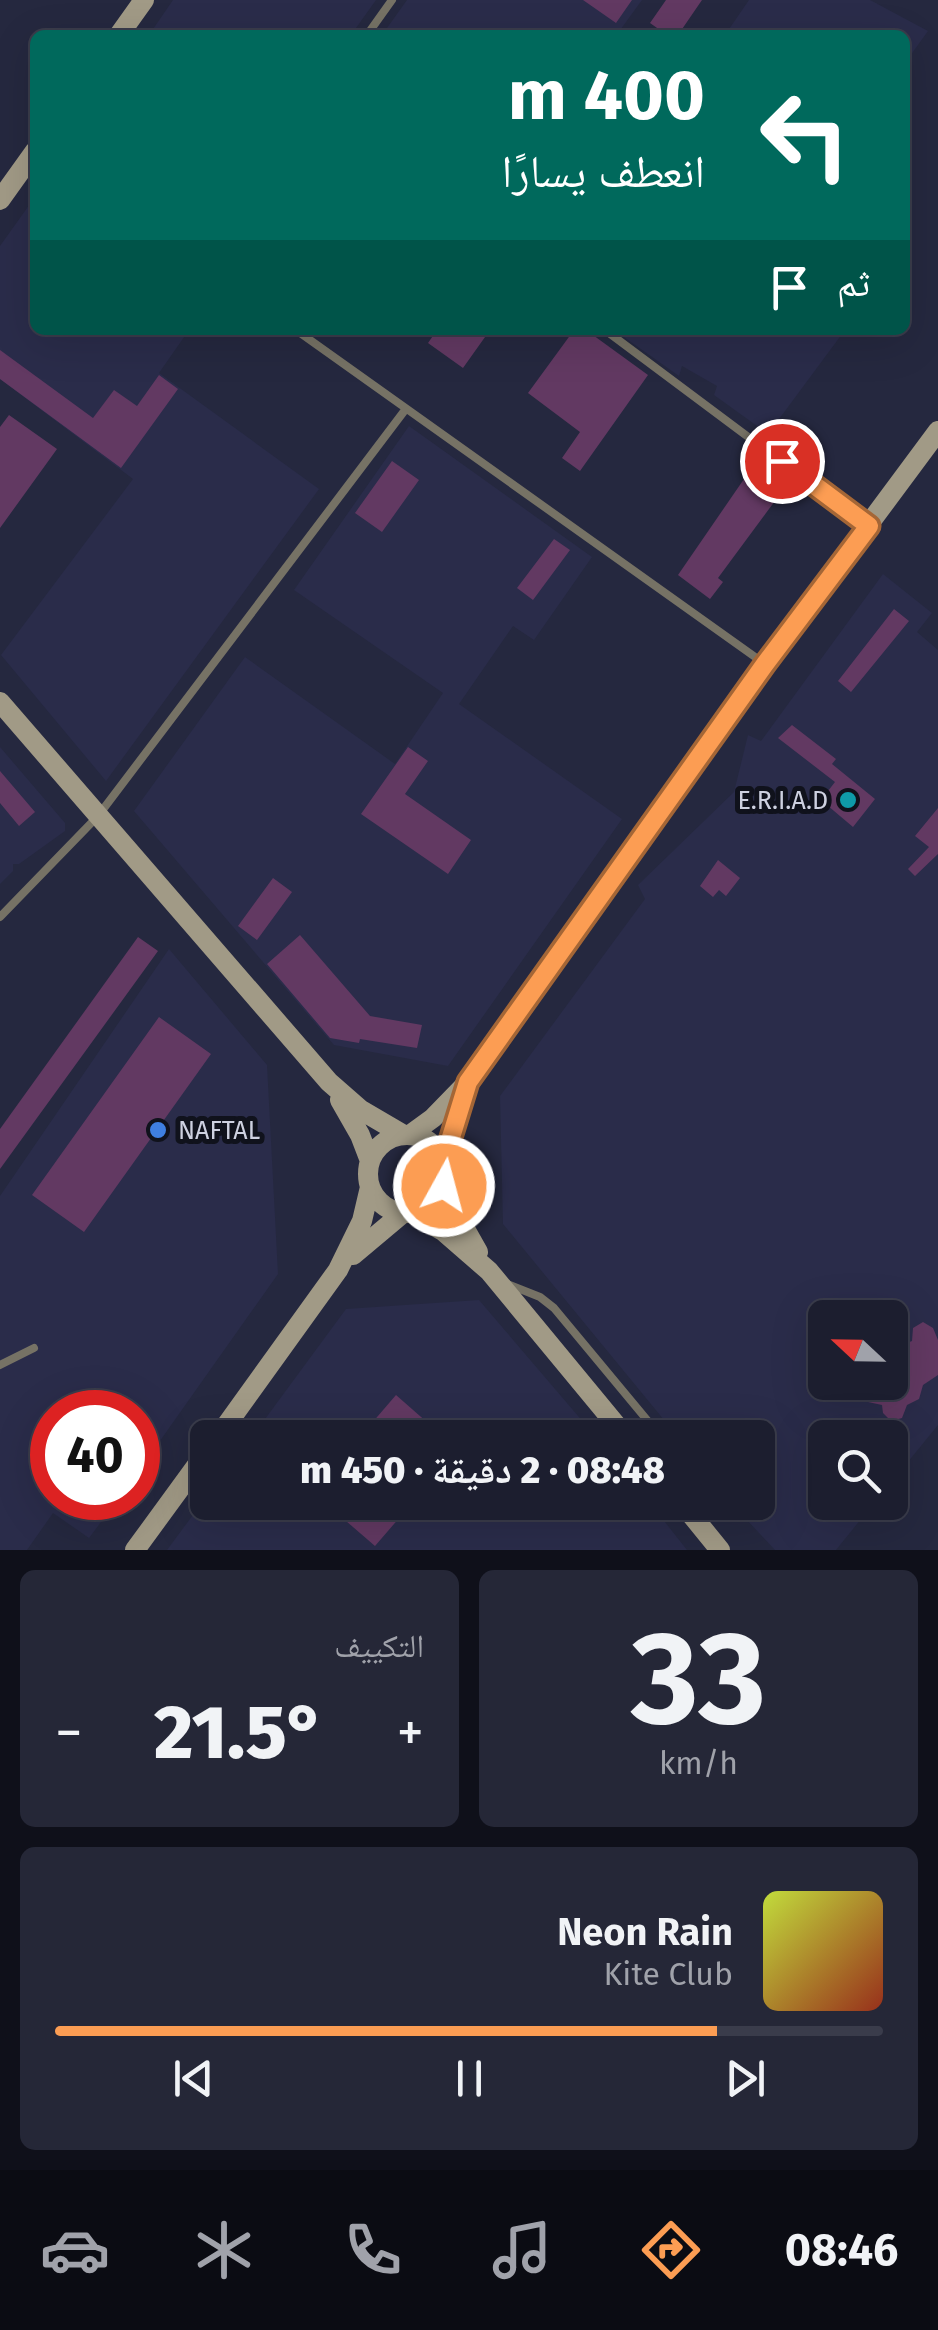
<!DOCTYPE html>
<html lang="ar">
<meta charset="utf-8">
<style>
body{margin:0;font-family:"Fira Sans","Noto Naskh Arabic",sans-serif;background:#252737;color:#f1f3f6;direction:rtl;height:100vh;display:flex;flex-direction:column;font-size:38px;white-space:nowrap}
*{box-sizing:border-box;margin:0}
p{font-size:32px;color:#a0a2aa}
.icon{flex:none;width:55px;height:55px;fill:none;stroke:currentColor;stroke-width:2;stroke-linecap:round;stroke-linejoin:round}
.map{position:relative;height:1550px;overflow:hidden;direction:ltr}
.sheet{display:flex;flex-direction:column;gap:20px;padding:20px;background:#0f101a;flex:1}
.sheet>*{flex:none}
.banner{position:absolute;left:30px;top:30px;width:880px;height:305px;border-radius:15px;box-shadow:0 10px 40px #0002,0 0 0 2px #3a3c4b;direction:rtl;background:#00695c;color:#fff;overflow:hidden}
.needle{width:65px;rotate:292deg}
.tools{position:absolute;left:808px;top:1300px;display:grid;gap:20px}
.tools a{display:grid;place-items:center;width:100px;height:100px;border-radius:15px;background:#1c1e2f;box-shadow:0 10px 40px #0002,0 0 0 2px #3a3c4b;font-size:50px}
.speed{position:absolute;left:30px;top:1390px;display:flex;gap:20px;font-size:50px;font-weight:700;text-align:center}
.speed>*{display:grid;place-content:center;width:130px;height:130px;border-radius:50%;background:#1c1e2f;box-shadow:0 10px 40px #0002,0 0 0 2px #3a3c4b;line-height:1}
.speed .limit{border:15px solid #d22;background:#fff;color:#111}
.pin{position:absolute;display:grid;place-items:center;width:85px;height:85px;color:#fff;margin:-42px;border:5px solid #fff;border-radius:50%;box-shadow:0 2px 10px #0007}
.me{position:absolute;width:110px;margin:-55px;rotate:7deg;stroke-linejoin:round;filter:drop-shadow(0 0 8px #0008)}
.turn{display:flex;align-items:center;gap:35px;height:210px;padding:0 40px;font-size:45px}
.turn .icon{width:130px;height:130px;stroke-width:2.5}
.turn b{display:block;font-size:70px;line-height:85px}
.then{display:flex;align-items:center;height:95px;padding:0 40px;background:#0003;gap:20px;font-size:38px}
.big{font-size:75px;font-weight:800;line-height:1.1}
.sheet .widget{flex:1;display:flex;flex-direction:column;justify-content:center;gap:15px;min-width:0;padding:0 35px;border-radius:15px;background:#252737}
.sheet .dial{align-items:center;gap:0}
.dial b{font-size:130px;line-height:1}
.song{display:flex;align-items:center;gap:30px}
.cover{width:120px;height:120px;border-radius:15px;background:linear-gradient(135deg,hsl(70 70% 55%),hsl(10 70% 35%))}
.played{height:10px;border-radius:5px;background:linear-gradient(90deg,#fc9d53 80%,#3a3c4b 80%)}
.keys{display:flex;justify-content:space-around;direction:ltr}
.heat{display:flex;justify-content:space-between;align-items:center;font-size:55px;direction:ltr}
.sheet .tiles{flex:1;display:grid;gap:20px;grid-template-columns:1fr 1fr}
.widget:last-child{grid-column:span 2}
.trip{position:absolute;left:190px;top:1420px;width:585px;height:100px;border-radius:15px;background:#1c1e2f;box-shadow:0 10px 40px #0002,0 0 0 2px #3a3c4b;font-weight:800;line-height:100px;text-align:center;direction:rtl}
.menu{display:flex;height:160px;justify-content:space-around;align-items:center;background:#0b0c13;color:#a0a2aa}
.menu .icon{width:70px;height:70px}
.menu .current{color:#fc9d53}
.menu b{font-size:45px;color:#f1f3f6}
.map>svg:first-child{display:block}
.built{fill:#2a2c4a;fill-rule:evenodd}
.building{fill:#623962}
.lines{fill:none;stroke-linecap:round;stroke-linejoin:round}
.lane{stroke:#767265;stroke-width:8}
.secondary{stroke:#a19a86;stroke-width:20}
.route-casing{stroke:#a46636;stroke-width:25}
.route{stroke:#fc9d53;stroke-width:18}
.culture-dot{fill:#0f9aa8;stroke:#10121c;stroke-width:4}
.shop-dot{fill:#3f7fe0;stroke:#10121c;stroke-width:4}
.labels{text-anchor:middle;stroke-width:10;stroke-linejoin:round;paint-order:stroke}
.poi-label{font-size:25px;fill:#ced1e0;stroke:#10121c;text-anchor:end}
</style>
<div class="map">
<svg width="938" height="1550" viewBox="0 0 938 1550">
<rect width="100%" height="100%" fill="#25283f"/>
<path class="built" d="M173,0H376L351,35H149Z
M407,0H642L618,33L621,35H382Z
M749,0H870L928,31L905,63V35H725Z
M35,197V330H189L159,373L319,489L106,781L1,655L133,479L0,379V246Z
M614,330H845L768,434L714,395L717,386L682,366L679,376Z
M409,426L592,557L534,640L513,626L459,704L622,819L448,1066L334,1045L134,811L245,657L395,764L443,693L294,590Z
M883,574L932,613L917,632L938,650V1425L890,1484V1438H825V1502L874,1503L836,1550H775L731,1503L758,1502V1438L678,1437L503,1224L500,1096L645,899L638,885L734,792L748,735L761,741ZM825,1318H890V1382H825Z
M0,747L65,823V831L19,864H13V871L0,884Z
M169,949L267,1065L278,1274L138,1472V1412H52V1498H119L89,1538L53,1513L27,1550H0V1196Z
M479,1300L596,1437L251,1438L346,1309Z
M207,1496L208,1502L650,1503L687,1550H167Z"/>
<path class="building" d="M583,0H632L616,23Z
M666,0H702L678,35H667L650,23Z
M437,330H490L463,368L428,343Z
M574,330H586L648,375L580,471L562,458L580,432L528,393Z
M0,350L93,418L114,390L137,406L159,375L178,389L121,468L0,379Z
M9,415L57,449L0,528V427Z
M392,461L419,480L382,532L355,513Z
M755,463L786,486L718,578L723,582L710,599L678,575Z
M554,539L570,550L533,600L517,588Z
M894,609L909,621L851,692L838,681Z
M792,725L836,759L832,764L875,799L853,827L821,800L835,782L778,738Z
M408,747L428,761L405,794L471,840L448,874L361,814Z
M0,771L35,812L19,826L0,803Z
M938,808V854L915,876L908,869L929,847L915,836Z
M718,860L740,878L726,896L719,890L713,897L700,886Z
M273,878L292,892L257,940L238,926Z
M300,935L370,1016L422,1025L417,1048L360,1039L359,1043L330,1038L267,964Z
M138,937L158,951L0,1169V1129Z
M159,1017L211,1054L84,1232L32,1195Z
M923,1322L933,1328L938,1340V1375L923,1385L919,1399L907,1405L902,1418L891,1421L883,1413L882,1405L868,1402L864,1391L869,1382H890V1362L896,1361L897,1347L912,1341L913,1328Z
M396,1395L445,1438H359Z
M324,1502H413L375,1546Z"/>
<g class="lines">
<path class="lane" d="M367,35L392,0
M296,330L765,664
M605,330L865,524
M0,917L98,816L405,410
M505,1283L540,1297L554,1308L662,1438
M0,1365L34,1348
M706,1502V1523"/>
<path class="secondary" d="M119,35L144,0
M0,200L35,151
M0,702L329,1082L361,1110L402,1134
M340,1100L360,1135L370,1161
M411,1134L433,1118L468,1082L765,664L938,431
M368 1174a39 39 0 1 1 78 0a39 39 0 1 1-78 0Z
M444,1161L465,1088
M446,1178L456,1213L478,1252
M411,1213L443,1231L489,1271L627,1438
M353,1255L403,1213
M217,1438L338,1270L362,1221L370,1187
M681,1502L720,1550
M135,1550L208,1450"/>
</g>
<g class="lines">
<defs>
<path id="route" d="M444,1186V1160L468,1082L765,664L869,526L782,461"/>
</defs>
<use href="#route" class="route-casing"/>
<use href="#route" class="route"/>
</g>
<circle class="culture-dot" cx="848" cy="800" r="10"/>
<circle class="shop-dot" cx="158" cy="1130" r="10"/>
<g class="labels">
<g class="poi-label">
<text x="828" y="809">E.R.I.A.D</text>
<text x="178" y="1139" text-anchor="start">NAFTAL</text>
</g>
</g>
</svg>
<div class="tools">
<a><svg class="needle" viewBox="-14 -14 28 28"><path d="M0-13l5 13h-10z" fill="#e53935"/><path d="M0 13l5-13h-10z" fill="#a0a2aa"/></svg></a>
<a><svg class="icon" aria-label="search" viewBox="0 0 24 24"><circle cx="10" cy="10" r="6"/><path d="M15 15l6 6"/></svg></a>
</div>
<div class="speed"><div class="limit">40</div></div>
<div class="pin" style="left:782px;top:461px;background:#d93025"><svg class="icon" aria-label="arrive" viewBox="0 0 24 24"><path d="M6 21V4h12l-3 4 3 4H6"/></svg></div>
<svg class="me" style="left:444px;top:1186px" viewBox="-20 -20 40 40"><circle r="17" fill="#fc9d53" stroke="#fff" stroke-width="3"/><path d="M0-11L8 9 0 5-8 9z" fill="#fff"/></svg>
<div class="trip">08:48 · 2 دقيقة · 450 m</div>
<div class="banner">
<div class="turn"><svg class="icon" aria-label="left" viewBox="0 0 24 24"><path d="M17 20v-9H6M10 6l-5 5 5 5"/></svg><div><b>400 m</b>انعطف يسارًا</div></div>
<div class="then">ثم<svg class="icon" aria-label="arrive" viewBox="0 0 24 24"><path d="M6 21V4h12l-3 4 3 4H6"/></svg></div>
</div>
</div>
<section class="sheet">
<div class="tiles">
<div class="widget dial"><b>33</b><p>km/h</p></div>
<div class="widget"><p>التكييف</p>
<div class="heat"><a>−</a><b class="big">21.5°</b><a>+</a></div>
</div>
<div class="widget">
<div class="song"><i class="cover"></i><div><b>Neon Rain</b><p>Kite Club</p></div></div>
<div class="played"></div>
<div class="keys"><svg class="icon" aria-label="previous" viewBox="0 0 24 24"><path d="M18 5L8 12l10 7zM5 5v14"/></svg><svg class="icon" aria-label="pause" viewBox="0 0 24 24"><path d="M8 5v14M16 5v14"/></svg><svg class="icon" aria-label="next" viewBox="0 0 24 24"><path d="M6 5l10 7-10 7zM19 5v14"/></svg></div>
</div>
</div>
</section>
<nav class="menu">
<b>08:46</b>
<svg class="icon current" aria-label="directions" viewBox="0 0 24 24"><path d="M12 3l9 9-9 9-9-9zM9 14v-3h6M13 9l2 2-2 2"/></svg>
<svg class="icon" aria-label="music" viewBox="0 0 24 24"><path d="M9 18V5l10-2v13"/><circle cx="6" cy="18" r="3"/><circle cx="16" cy="16" r="3"/></svg>
<svg class="icon" aria-label="phone" viewBox="0 0 24 24"><path d="M5 4h4l2 5-3 2q2 4 5 5l2-3 5 2v4C11 20 4 13 5 4z"/></svg>
<svg class="icon" aria-label="climate" viewBox="0 0 24 24"><path d="M12 3v18M4 7l16 10M4 17L20 7"/></svg>
<svg class="icon" aria-label="car" viewBox="0 0 24 24"><path d="M5 17H2v-5l4-1 3-4h7l3 4 3 1v5h-3M9 17h6M6 11h13"/><circle cx="7" cy="17" r="2"/><circle cx="17" cy="17" r="2"/></svg>
</nav>
